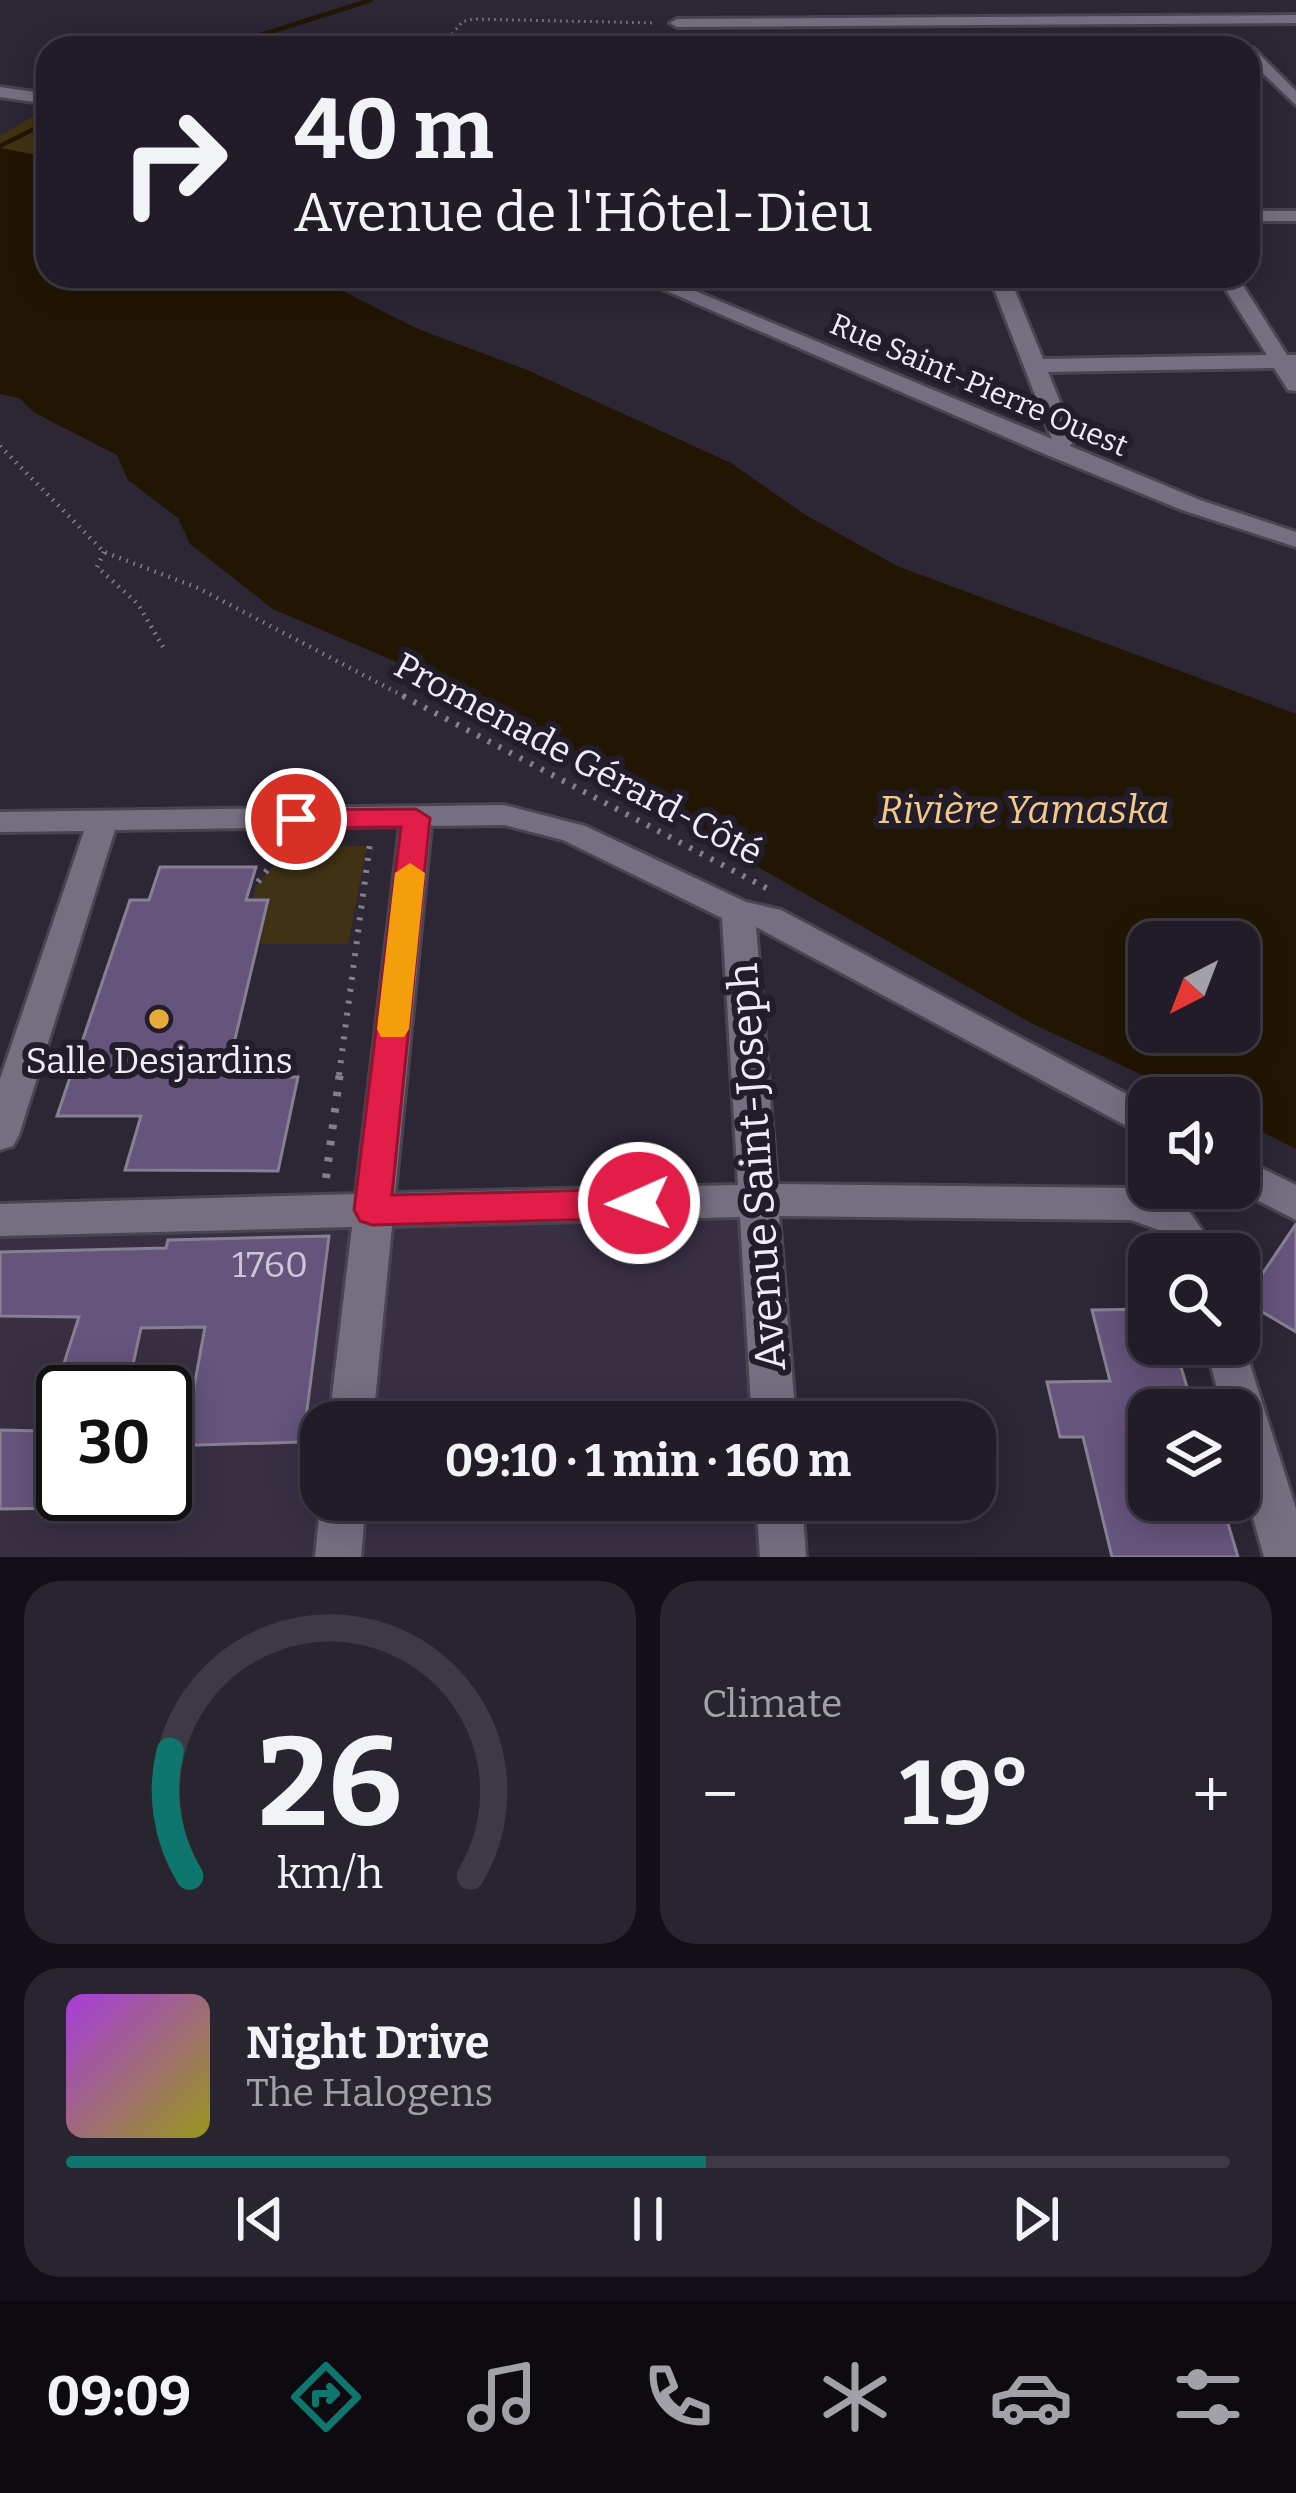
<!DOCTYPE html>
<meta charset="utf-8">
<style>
body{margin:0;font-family:Bitter,serif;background:#292530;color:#f1f3f6;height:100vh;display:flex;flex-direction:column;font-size:45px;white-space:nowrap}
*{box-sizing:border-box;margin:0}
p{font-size:39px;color:#a2a1a8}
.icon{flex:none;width:66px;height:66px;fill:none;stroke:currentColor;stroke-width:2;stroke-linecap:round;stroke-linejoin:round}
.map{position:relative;height:1557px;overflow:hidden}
.sheet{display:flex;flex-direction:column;gap:24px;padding:24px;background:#120f16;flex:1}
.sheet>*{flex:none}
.banner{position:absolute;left:36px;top:36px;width:1224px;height:252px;border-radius:36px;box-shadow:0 6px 30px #0003,0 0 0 3px #3e3a45;background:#211c28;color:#f1f3f6;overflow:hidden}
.needle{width:78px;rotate:222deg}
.tools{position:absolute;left:1128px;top:921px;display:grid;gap:24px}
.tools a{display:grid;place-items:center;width:132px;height:132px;border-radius:24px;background:#211c28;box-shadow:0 6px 30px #0003,0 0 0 3px #3e3a45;font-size:60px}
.speed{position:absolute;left:36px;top:1365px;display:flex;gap:24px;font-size:60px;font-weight:700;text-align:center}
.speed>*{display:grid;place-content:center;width:156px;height:156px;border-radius:50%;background:#211c28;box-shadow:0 6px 30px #0003,0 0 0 3px #3e3a45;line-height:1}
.speed .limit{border:6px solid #111;border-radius:18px;background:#fff;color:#111}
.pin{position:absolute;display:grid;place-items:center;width:102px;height:102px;color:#fff;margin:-51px;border:6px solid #fff;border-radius:50%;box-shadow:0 3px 12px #0007}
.me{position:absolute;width:132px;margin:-66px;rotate:268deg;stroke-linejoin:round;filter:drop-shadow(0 0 9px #0008)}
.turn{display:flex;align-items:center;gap:42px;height:252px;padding:0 60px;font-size:54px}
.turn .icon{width:156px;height:156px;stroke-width:2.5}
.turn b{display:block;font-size:84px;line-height:102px}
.big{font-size:90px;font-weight:700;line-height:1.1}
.sheet .widget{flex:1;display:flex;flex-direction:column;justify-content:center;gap:18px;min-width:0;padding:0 42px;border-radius:36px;background:#292530}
.sheet .dial{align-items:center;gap:0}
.dial svg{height:312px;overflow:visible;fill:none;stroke:#3e3a45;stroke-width:7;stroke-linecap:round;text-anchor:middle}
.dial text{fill:#f1f3f6;stroke:none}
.song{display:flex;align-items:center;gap:36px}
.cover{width:144px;height:144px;border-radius:18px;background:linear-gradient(135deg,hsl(280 70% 55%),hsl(60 70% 35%))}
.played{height:12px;border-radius:6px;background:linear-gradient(90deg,#0f766e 55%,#3e3a45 55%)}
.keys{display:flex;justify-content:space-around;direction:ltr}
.heat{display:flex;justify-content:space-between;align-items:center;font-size:66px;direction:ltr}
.sheet .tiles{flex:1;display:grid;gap:24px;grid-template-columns:1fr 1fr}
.widget:last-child{grid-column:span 2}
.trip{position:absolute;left:300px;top:1401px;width:696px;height:120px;border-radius:36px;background:#211c28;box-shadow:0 6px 30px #0003,0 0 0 3px #3e3a45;font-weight:700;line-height:120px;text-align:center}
.dock{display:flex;height:192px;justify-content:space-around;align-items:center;background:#0d0b10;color:#a2a1a8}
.dock .icon{width:84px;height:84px}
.dock .on{color:#0f766e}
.dock b{font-size:54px;color:#f1f3f6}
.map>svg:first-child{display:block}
.built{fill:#382f43;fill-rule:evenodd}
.green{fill:#423215}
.water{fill:#211602;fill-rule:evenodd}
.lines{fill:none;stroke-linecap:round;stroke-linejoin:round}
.stream{stroke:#211602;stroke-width:4.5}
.building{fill:#65547c;stroke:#878092;stroke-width:3}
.minor-casing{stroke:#4a4450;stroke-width:6}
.path-far3{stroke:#847f8c;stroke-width:3;stroke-dasharray:1.5 4.5;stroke-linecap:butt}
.path-far2{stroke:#847f8c;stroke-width:4.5;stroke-dasharray:1.5 6;stroke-linecap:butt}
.path-far1{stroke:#847f8c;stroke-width:6;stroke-dasharray:3 9;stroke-linecap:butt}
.path{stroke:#847f8c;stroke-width:8;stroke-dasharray:4.5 12;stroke-linecap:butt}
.minor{fill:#766f80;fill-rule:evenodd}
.route{fill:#e11d48;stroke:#92132f;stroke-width:3}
.slow{fill:#f59e0b}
.poi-dot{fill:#e7ac37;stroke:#231d2b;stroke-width:4.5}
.labels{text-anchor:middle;stroke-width:12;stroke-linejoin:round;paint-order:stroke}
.far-street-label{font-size:30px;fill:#f0ecf6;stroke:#231d2b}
.street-label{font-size:36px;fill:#f0ecf6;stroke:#231d2b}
.poi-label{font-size:36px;fill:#f0ecf6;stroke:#231d2b}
.near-number-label{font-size:36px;fill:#cdc6d8}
.water-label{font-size:39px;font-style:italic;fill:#f2ca87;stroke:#231d2b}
.near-street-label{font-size:42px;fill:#f0ecf6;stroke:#231d2b}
</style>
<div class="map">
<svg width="1296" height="1557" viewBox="0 0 1296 1557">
<rect width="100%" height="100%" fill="#2c2635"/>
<path class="built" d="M760,1200L774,1422H321V1500H779L783,1557H0V1220ZM63,1392H165V1494H63Z"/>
<path class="green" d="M48,107V158L0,150V136Z
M290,846H367L348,944H260L270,899L253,898L256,886Z"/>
<path class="water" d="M0,148L48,157V276H313L418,329L525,369L731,463L804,514L897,566L1296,714V1149L1239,1120V1098H1192L1031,1023L406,666L273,609L190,544L178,518L128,480L117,455L35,413L19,398L0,394ZM1149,942H1239V1032H1149Z"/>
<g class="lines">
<path class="stream" d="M220,48L371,0
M0,146L48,122"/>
</g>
<path class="building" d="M160,867H256L246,900H268L226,1077H298L278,1171L125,1170L141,1116H57L130,900H149Z
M1296,1224V1332L1244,1301Z
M329,1236L303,1442L165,1446V1409H190L205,1327L141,1328L127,1392H63V1508L0,1509V1430L42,1431L79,1317L0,1316V1252L166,1248L168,1240Z
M1149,1309V1344H1174L1194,1410H1149V1500H1221L1238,1557H1112L1083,1437H1060L1047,1382L1110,1381L1092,1310Z"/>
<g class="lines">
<defs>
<path id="minor" d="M1296,15V23L677,27L670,23L677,19Z
M1243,48H1253L1296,91V105L1248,59V48Z
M0,87L48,94V104L0,97Z
M1248,211H1296V221H1248Z
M632,276H659L1052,439L989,276H1009L1043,359L1267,355L1217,276H1237L1287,355H1296V391L1288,390L1274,368L1048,372L1075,439L1070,446L1200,500L1296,532V547L1182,510L1047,455Z
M504,805L585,826L746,902L781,910L1149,1106V1138L756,927L777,1184L1131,1188L1186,1207L1219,1254H1178L1159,1230L1131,1220L779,1216L796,1422H752L740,1217L392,1226L373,1422H329L352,1227L0,1236V1204L356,1194L400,826L115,830L19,1135L13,1146L0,1150V1079L84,831L0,832V812ZM504,825L563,840L722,918L738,1185L395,1193L431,826Z
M1239,1157L1296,1185V1220L1233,1188H1239Z
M1239,1330L1296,1509V1557H1264L1239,1468V1410H1223L1205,1344H1239Z
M321,1498L366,1500L361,1557H315Z
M756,1500H802L806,1557H760Z"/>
</defs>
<use href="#minor" class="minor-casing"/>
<path class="path-far3" d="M441,48L462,22L473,19L656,23"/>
<path class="path-far2" d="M0,446L104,552L198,588L409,699
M104,552L97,567L138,604L163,647"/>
<path class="path-far1" d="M403,696L770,890
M258,882L288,843
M339,1075L370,843"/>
<path class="path" d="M326,1178L340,1072"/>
<use href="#minor" class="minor"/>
</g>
<path class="route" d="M416,809L430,818L392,1195L639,1189L652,1193L657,1203L652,1214L639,1218L372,1225L360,1221L354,1210L401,827L296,828L282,819L296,810Z"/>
<path class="slow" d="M410,863L425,873L409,1029L404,1037H381L377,1029L395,873Z"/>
<circle class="poi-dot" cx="159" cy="1019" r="12"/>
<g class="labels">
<g class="far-street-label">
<text transform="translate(979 385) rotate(23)" y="10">Rue Saint-Pierre Ouest</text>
</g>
<g class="street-label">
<text transform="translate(579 758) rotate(28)" y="13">Promenade Gérard-Côté</text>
</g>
<g class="poi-label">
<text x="159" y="1073">Salle Desjardins</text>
</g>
<g class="near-number-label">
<text x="270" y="1277">1760</text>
</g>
<g class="water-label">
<text x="1024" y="823">Rivière Yamaska</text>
</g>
<g class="near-street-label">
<text transform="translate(756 1167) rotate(-94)" y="15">Avenue Saint-Joseph</text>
</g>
</g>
</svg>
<div class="tools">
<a><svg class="needle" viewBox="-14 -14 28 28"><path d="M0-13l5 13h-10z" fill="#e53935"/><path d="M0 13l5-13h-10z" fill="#a2a1a8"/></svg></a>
<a><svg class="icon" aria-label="sound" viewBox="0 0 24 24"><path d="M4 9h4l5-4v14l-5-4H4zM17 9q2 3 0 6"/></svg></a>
<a><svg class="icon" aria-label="search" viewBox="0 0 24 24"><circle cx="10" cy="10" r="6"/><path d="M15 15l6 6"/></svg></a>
<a><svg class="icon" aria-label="layers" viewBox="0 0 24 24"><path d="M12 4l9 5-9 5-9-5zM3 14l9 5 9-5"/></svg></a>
</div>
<div class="speed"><div class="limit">30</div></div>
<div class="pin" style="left:296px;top:819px;background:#d93025"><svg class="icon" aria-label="arrive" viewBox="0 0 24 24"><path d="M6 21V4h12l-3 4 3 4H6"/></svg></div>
<svg class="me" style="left:639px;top:1203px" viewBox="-20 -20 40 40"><circle r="17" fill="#e11d48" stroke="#fff" stroke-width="3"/><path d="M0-11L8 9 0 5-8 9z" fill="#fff"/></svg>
<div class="trip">09:10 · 1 min · 160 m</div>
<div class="banner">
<div class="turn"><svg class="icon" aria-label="right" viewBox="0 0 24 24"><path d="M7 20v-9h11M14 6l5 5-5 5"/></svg><div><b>40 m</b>Avenue de l'Hôtel-Dieu</div></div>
</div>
</div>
<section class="sheet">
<div class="tiles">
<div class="widget dial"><svg viewBox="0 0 100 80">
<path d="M14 69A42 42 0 1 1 86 69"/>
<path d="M14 69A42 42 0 0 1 9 37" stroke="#0f766e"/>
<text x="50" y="56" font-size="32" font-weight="700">26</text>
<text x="50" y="72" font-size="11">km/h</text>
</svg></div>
<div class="widget"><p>Climate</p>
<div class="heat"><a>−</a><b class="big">19°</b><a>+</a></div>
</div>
<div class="widget">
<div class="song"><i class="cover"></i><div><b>Night Drive</b><p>The Halogens</p></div></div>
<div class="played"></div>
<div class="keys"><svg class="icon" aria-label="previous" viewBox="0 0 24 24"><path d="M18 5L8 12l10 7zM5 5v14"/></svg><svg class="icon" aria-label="pause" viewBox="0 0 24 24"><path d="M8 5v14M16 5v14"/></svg><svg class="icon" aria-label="next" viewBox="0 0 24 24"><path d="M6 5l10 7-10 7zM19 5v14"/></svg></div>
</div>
</div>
</section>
<nav class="dock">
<b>09:09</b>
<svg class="icon on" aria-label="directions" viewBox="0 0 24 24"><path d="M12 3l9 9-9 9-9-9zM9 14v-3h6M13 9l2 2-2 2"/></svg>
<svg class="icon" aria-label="music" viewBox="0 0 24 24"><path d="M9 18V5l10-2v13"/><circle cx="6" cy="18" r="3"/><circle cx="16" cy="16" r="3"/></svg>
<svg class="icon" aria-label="phone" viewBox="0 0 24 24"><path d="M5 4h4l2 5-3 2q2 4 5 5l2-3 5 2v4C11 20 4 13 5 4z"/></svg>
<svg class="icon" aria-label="climate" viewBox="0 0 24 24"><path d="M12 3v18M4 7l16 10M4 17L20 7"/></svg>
<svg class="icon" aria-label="car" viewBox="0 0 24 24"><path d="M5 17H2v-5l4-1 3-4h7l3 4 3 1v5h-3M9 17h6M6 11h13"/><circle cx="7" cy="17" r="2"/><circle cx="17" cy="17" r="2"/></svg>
<svg class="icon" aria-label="filters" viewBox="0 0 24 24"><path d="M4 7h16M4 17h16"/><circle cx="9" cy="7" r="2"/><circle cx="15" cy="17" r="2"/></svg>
</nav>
